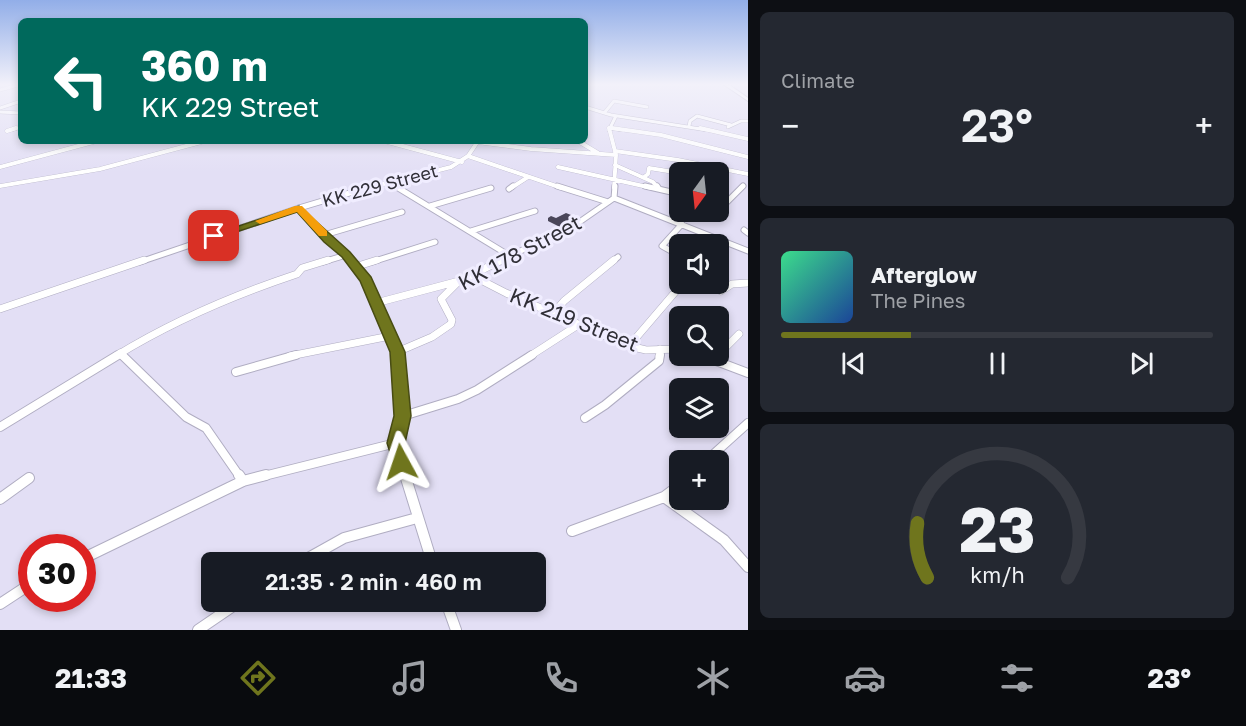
<!DOCTYPE html>
<meta charset="utf-8">
<style>
body{margin:0;font-family:"Golos Text",sans-serif;background:#242831;color:#f1f3f6;height:100vh;display:flex;flex-direction:column;font-size:22px;white-space:nowrap}
*{box-sizing:border-box;margin:0}
p{font-size:20px;color:#9ea1a6}
.icon{flex:none;width:33px;height:33px;fill:none;stroke:currentColor;stroke-width:2;stroke-linecap:round;stroke-linejoin:round}
.map{position:relative;flex:1;overflow:hidden}
.drawer{display:flex;flex-direction:column;gap:12px;padding:12px;background:#0d0f14;width:498px}
.drawer>*{flex:none}
.top-card{position:absolute;left:18px;top:18px;width:570px;height:126px;border-radius:9px;box-shadow:0 3px 9px #0003;background:#00695c;color:#fff;overflow:hidden}
.needle{width:39px;rotate:195deg}
.fabs{position:absolute;left:669px;top:162px;display:grid;gap:12px}
.fabs a{display:grid;place-items:center;width:60px;height:60px;border-radius:9px;background:#171b24;box-shadow:0 3px 9px #0003;font-size:30px}
.speed{position:absolute;left:18px;top:534px;display:flex;gap:12px;font-size:30px;font-weight:700;text-align:center}
.speed>*{display:grid;place-content:center;width:78px;height:78px;border-radius:50%;background:#171b24;box-shadow:0 3px 9px #0003;line-height:1}
.speed .limit{border:9px solid #d22;background:#fff;color:#111}
.pin{position:absolute;display:grid;place-items:center;width:51px;height:51px;color:#fff;margin:-26px;border-radius:12px;box-shadow:0 3px 9px #0006}
.me{position:absolute;width:66px;margin:-33px;rotate:355deg;stroke-linejoin:round;filter:drop-shadow(0 0 4px #0008)}
.turn{display:flex;align-items:center;gap:21px;height:126px;padding:0 24px;font-size:27px}
.turn .icon{width:78px;height:78px;stroke-width:2.5}
.turn b{display:block;font-size:42px;line-height:51px}
.big{font-size:45px;font-weight:600;line-height:1.1}
.drawer .widget{flex:1;display:flex;flex-direction:column;justify-content:center;gap:9px;min-width:0;padding:0 21px;border-radius:9px;background:#242831}
.drawer .dial{align-items:center;gap:0}
.dial svg{height:156px;overflow:visible;fill:none;stroke:#363941;stroke-width:7;stroke-linecap:round;text-anchor:middle}
.dial text{fill:#f1f3f6;stroke:none}
.song{display:flex;align-items:center;gap:18px}
.cover{width:72px;height:72px;border-radius:9px;background:linear-gradient(135deg,hsl(150 70% 55%),hsl(220 70% 35%))}
.played{height:6px;border-radius:3px;background:linear-gradient(90deg,#6f751d 30%,#363941 30%)}
.keys{display:flex;justify-content:space-around;direction:ltr}
.heat{display:flex;justify-content:space-between;align-items:center;font-size:33px;direction:ltr}
.trip{position:absolute;left:201px;top:552px;width:345px;height:60px;border-radius:9px;background:#171b24;box-shadow:0 3px 9px #0003;font-weight:600;line-height:60px;text-align:center}
.tabs{display:flex;height:96px;justify-content:space-around;align-items:center;background:#090b0e;color:#9ea1a6}
.tabs .icon{width:42px;height:42px}
.tabs .active{color:#6f751d}
.tabs b{font-size:27px;color:#f1f3f6}
main{display:flex;flex:1;min-height:0}
.map>svg:first-child{display:block}
.building{fill:#4a4659}
.lines{fill:none;stroke-linecap:round;stroke-linejoin:round}
.minor-far5-casing{stroke:#b0adc2;stroke-width:4}
.minor-far4-casing{stroke:#b0adc2;stroke-width:4.5}
.minor-far3-casing{stroke:#b0adc2;stroke-width:7}
.minor-far2-casing{stroke:#b0adc2;stroke-width:8}
.minor-far1-casing{stroke:#b0adc2;stroke-width:10}
.minor-casing{stroke:#b0adc2;stroke-width:12}
.secondary-casing{stroke:#b0adc2;stroke-width:2}
.minor-far5{stroke:#fff;stroke-width:3}
.minor-far4{stroke:#fff;stroke-width:4}
.minor-far3{stroke:#fff;stroke-width:5}
.minor-far2{stroke:#fff;stroke-width:7}
.minor-far1{stroke:#fff;stroke-width:8}
.minor{stroke:#fff;stroke-width:10}
.secondary{fill:#fff;fill-rule:evenodd}
.route{fill:#6f751d;stroke:#484c13;stroke-width:1.5}
.slow{fill:#f59e0b}
.labels{text-anchor:middle;stroke-width:6;stroke-linejoin:round;paint-order:stroke}
.far-street-label{font-size:18px;fill:#302f37;stroke:#f0edff}
.street-label{font-size:21px;fill:#302f37;stroke:#f0edff}
</style>
<main>
<div class="map">
<svg width="748" height="630" viewBox="0 0 748 630">
<rect width="100%" height="100%" fill="#e3dff5"/>
<path class="building" d="M566,213L576,217L560,227L548,221V218L551,216L556,218Z"/>
<g class="lines">
<defs>
<path id="minor-far5" d="M0,90L21,84
M585,107L611,115L707,130
M0,108L21,101
M0,112L21,113
M605,112L614,101L647,107
M689,126L690,121L697,116L731,125
M728,127L741,121H748
M609,128L623,130
M11,130L21,127
M609,130L616,116"/>
<path id="minor-far4" d="M609,128L616,155L614,188
M612,128L661,135L748,157
M700,128L748,139
M7,131L16,128
M384,141L462,162
M578,141L598,153
M477,142L531,149L616,155
M615,151L678,160L748,174
M468,156L562,188
M615,165L653,182L658,188
M0,167L97,141
M558,167L652,188
M644,177L648,174L649,168L680,173
M388,182L398,188
M0,186L100,169L205,141
M368,188L451,167L468,156L478,141
M511,188L528,177
M741,188L743,186"/>
<path id="minor-far3" d="M395,186L510,256
M557,186L608,202
M645,186L680,194
M657,186L659,189
M509,189L513,186
M614,198L748,251
M718,202H727L743,186
M430,206L491,188
M299,208L351,262
M744,230L748,233
M471,231L535,211
M324,235L402,212
M680,256L662,246L682,224
M140,262L299,208L373,186
M323,262L346,255
M372,262L435,242
M498,262L578,223L614,198L615,186
M612,262L618,257"/>
<path id="minor-far2" d="M350,260L366,280L397,356
M355,267L377,260
M473,276L506,293L629,346L646,350L680,349
M721,291L732,284L748,283
M376,303L459,281
M0,309L144,260
M553,314L564,301L614,260
M629,346L682,284
M397,352L432,337L451,324L452,320L441,299L459,281L502,260
M120,353L123,356
M718,355L739,334
M116,356C173,321 234,295 297,274L302,268L328,260
M290,356L390,336
M530,356L578,325
M659,356L660,349"/>
<path id="minor-far1" d="M122,355L186,417L206,428L240,477
M397,355L403,416L396,443L405,477
M703,356L748,373
M236,372L296,355
M403,416L458,399L477,390L532,355
M585,418L605,405L659,361L660,355
M0,427L118,355
M707,460L748,423
M260,477L396,443"/>
<path id="minor" d="M239,475L243,481
M405,475L432,562
M664,497L724,540L748,567
M0,499L29,478
M572,531L664,497L680,485
M82,559L243,481L266,475
M301,562L344,538L417,518
M446,602L456,630
M0,604L32,583
M198,630L239,602"/>
<path id="secondary" d="M723,84H728L748,98V101Z"/>
</defs>
<use href="#minor-far5" class="minor-far5-casing"/>
<use href="#minor-far4" class="minor-far4-casing"/>
<use href="#minor-far3" class="minor-far3-casing"/>
<use href="#minor-far2" class="minor-far2-casing"/>
<use href="#minor-far1" class="minor-far1-casing"/>
<use href="#minor" class="minor-casing"/>
<use href="#secondary" class="secondary-casing"/>
<use href="#minor-far5" class="minor-far5"/>
<use href="#minor-far4" class="minor-far4"/>
<use href="#minor-far3" class="minor-far3"/>
<use href="#minor-far2" class="minor-far2"/>
<use href="#minor-far1" class="minor-far1"/>
<use href="#minor" class="minor"/>
<use href="#secondary" class="secondary"/>
</g>
<linearGradient id="sky" x2="0" y2="1"><stop stop-color="#92aee8"/><stop offset="0.49" stop-color="#f2f1fa"/><stop offset="1" stop-color="#f2f1fa" stop-opacity="0"/></linearGradient>
<rect width="748" height="172" fill="url(#sky)"/>
<path class="route" d="M299,206L350,252L371,277L405,352L411,416L405,443L411,462L408,468L401,471L395,468L387,443L394,416L390,352L360,281L342,257L324,242L297,212L218,238H210L209,236Z"/>
<path class="slow" d="M295,206H302L327,231V236H319L297,212L260,224L255,221Z"/>
<g class="labels">
<g class="far-street-label">
<text transform="translate(380 186) rotate(-15)" y="6">KK 229 Street</text>
</g>
<g class="street-label">
<text transform="translate(520 253) rotate(-28)" y="7">KK 178 Street</text>
<text transform="translate(574 320) rotate(22)" y="7">KK 219 Street</text>
</g>
</g>
</svg>
<div class="fabs">
<a><svg class="needle" viewBox="-14 -14 28 28"><path d="M0-13l5 13h-10z" fill="#e53935"/><path d="M0 13l5-13h-10z" fill="#9ea1a6"/></svg></a>
<a><svg class="icon" aria-label="sound" viewBox="0 0 24 24"><path d="M4 9h4l5-4v14l-5-4H4zM17 9q2 3 0 6"/></svg></a>
<a><svg class="icon" aria-label="search" viewBox="0 0 24 24"><circle cx="10" cy="10" r="6"/><path d="M15 15l6 6"/></svg></a>
<a><svg class="icon" aria-label="layers" viewBox="0 0 24 24"><path d="M12 4l9 5-9 5-9-5zM3 14l9 5 9-5"/></svg></a>
<a>+</a>
</div>
<div class="speed"><div class="limit">30</div></div>
<div class="pin" style="left:214px;top:236px;background:#d93025"><svg class="icon" aria-label="arrive" viewBox="0 0 24 24"><path d="M6 21V4h12l-3 4 3 4H6"/></svg></div>
<svg class="me" style="left:401px;top:462px" viewBox="-20 -20 40 40"><path d="M0-17L14 15 0 8-14 15z" fill="#6f751d" stroke="#fff" stroke-width="4"/></svg>
<div class="trip">21:35 · 2 min · 460 m</div>
<div class="top-card">
<div class="turn"><svg class="icon" aria-label="left" viewBox="0 0 24 24"><path d="M17 20v-9H6M10 6l-5 5 5 5"/></svg><div><b>360 m</b>KK 229 Street</div></div>
</div>
</div>
<section class="drawer">
<div class="widget"><p>Climate</p>
<div class="heat"><a>−</a><b class="big">23°</b><a>+</a></div>
</div>
<div class="widget">
<div class="song"><i class="cover"></i><div><b>Afterglow</b><p>The Pines</p></div></div>
<div class="played"></div>
<div class="keys"><svg class="icon" aria-label="previous" viewBox="0 0 24 24"><path d="M18 5L8 12l10 7zM5 5v14"/></svg><svg class="icon" aria-label="pause" viewBox="0 0 24 24"><path d="M8 5v14M16 5v14"/></svg><svg class="icon" aria-label="next" viewBox="0 0 24 24"><path d="M6 5l10 7-10 7zM19 5v14"/></svg></div>
</div>
<div class="widget dial"><svg viewBox="0 0 100 80">
<path d="M14 69A42 42 0 1 1 86 69"/>
<path d="M14 69A42 42 0 0 1 9 41" stroke="#6f751d"/>
<text x="50" y="56" font-size="32" font-weight="700">23</text>
<text x="50" y="72" font-size="11">km/h</text>
</svg></div>
</section>
</main>
<nav class="tabs">
<b>21:33</b>
<svg class="icon active" aria-label="directions" viewBox="0 0 24 24"><path d="M12 3l9 9-9 9-9-9zM9 14v-3h6M13 9l2 2-2 2"/></svg>
<svg class="icon" aria-label="music" viewBox="0 0 24 24"><path d="M9 18V5l10-2v13"/><circle cx="6" cy="18" r="3"/><circle cx="16" cy="16" r="3"/></svg>
<svg class="icon" aria-label="phone" viewBox="0 0 24 24"><path d="M5 4h4l2 5-3 2q2 4 5 5l2-3 5 2v4C11 20 4 13 5 4z"/></svg>
<svg class="icon" aria-label="climate" viewBox="0 0 24 24"><path d="M12 3v18M4 7l16 10M4 17L20 7"/></svg>
<svg class="icon" aria-label="car" viewBox="0 0 24 24"><path d="M5 17H2v-5l4-1 3-4h7l3 4 3 1v5h-3M9 17h6M6 11h13"/><circle cx="7" cy="17" r="2"/><circle cx="17" cy="17" r="2"/></svg>
<svg class="icon" aria-label="filters" viewBox="0 0 24 24"><path d="M4 7h16M4 17h16"/><circle cx="9" cy="7" r="2"/><circle cx="15" cy="17" r="2"/></svg>
<b>23°</b>
</nav>
